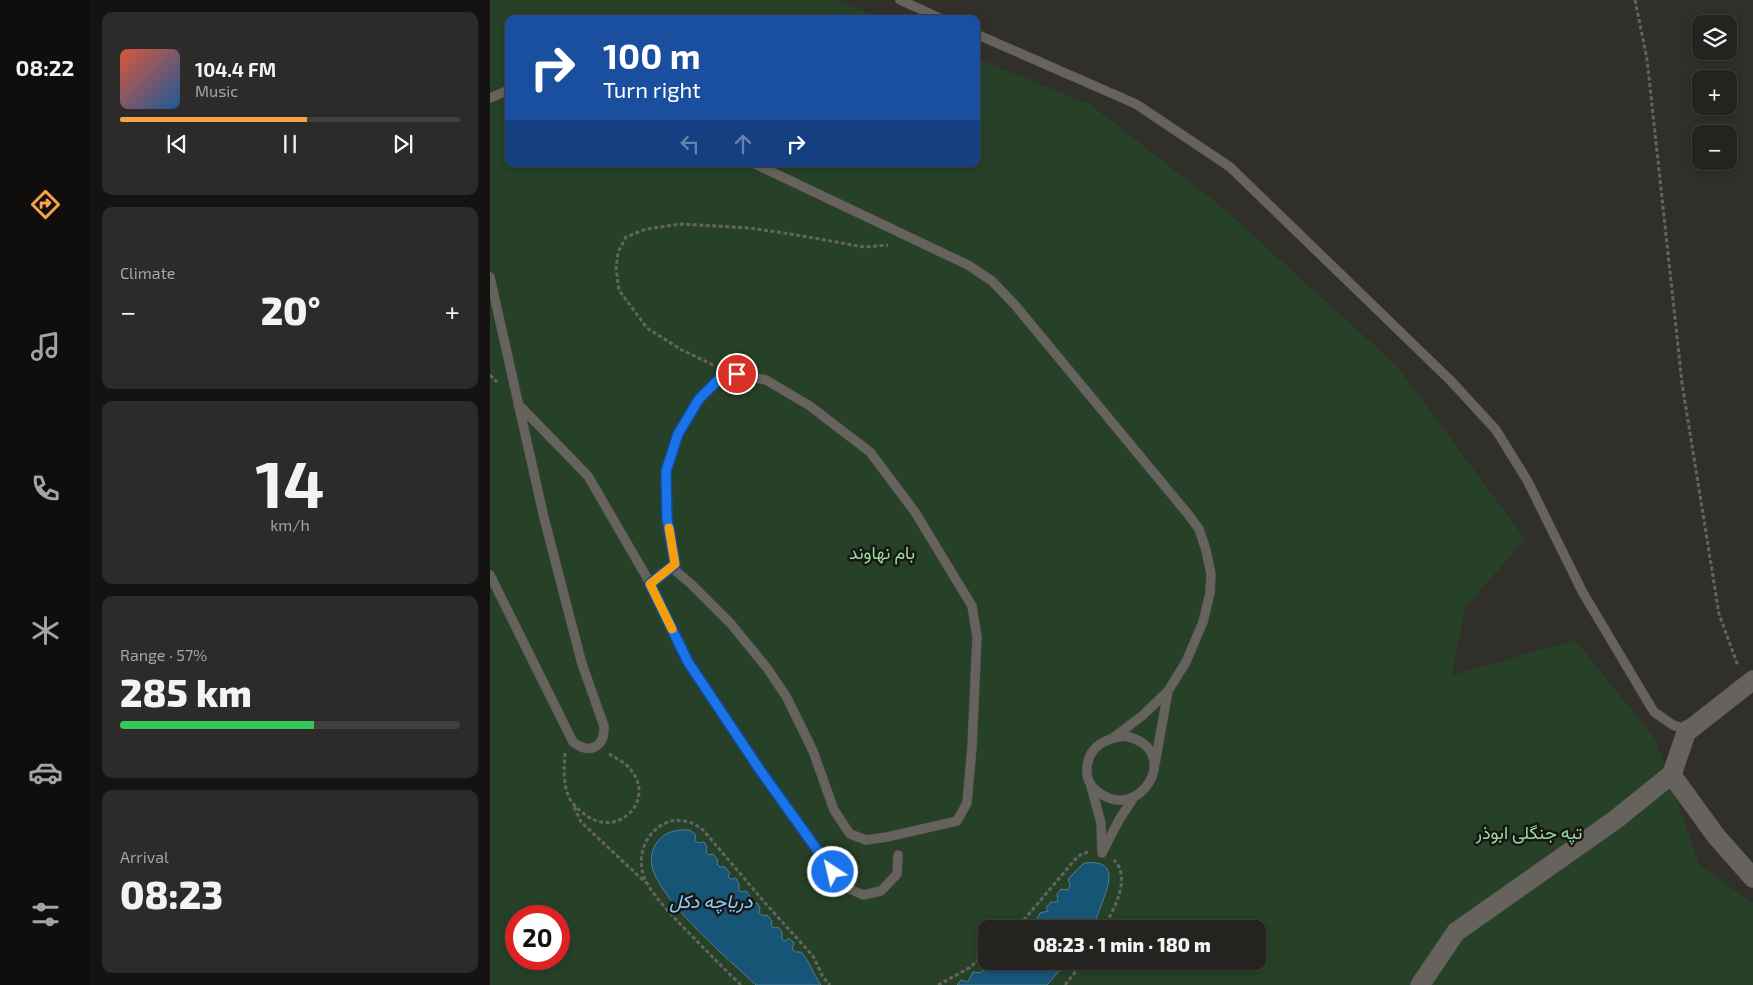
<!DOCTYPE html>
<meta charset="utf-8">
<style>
body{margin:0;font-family:"Exo 2",Vazirmatn,sans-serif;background:#2d2b29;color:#f1f3f6;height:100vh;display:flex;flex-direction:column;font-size:19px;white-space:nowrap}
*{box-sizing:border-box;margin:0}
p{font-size:16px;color:#a3a4a5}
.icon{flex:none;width:28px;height:28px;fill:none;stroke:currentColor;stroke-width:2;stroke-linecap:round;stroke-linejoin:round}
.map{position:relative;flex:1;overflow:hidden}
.panel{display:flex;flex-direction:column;gap:12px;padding:12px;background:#141312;width:400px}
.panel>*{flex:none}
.banner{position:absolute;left:15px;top:15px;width:475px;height:152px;border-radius:10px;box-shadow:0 2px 8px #0003,0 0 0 1px #42403e;background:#1a4fa0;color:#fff;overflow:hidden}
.buttons{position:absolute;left:1202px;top:15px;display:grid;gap:10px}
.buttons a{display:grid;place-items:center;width:45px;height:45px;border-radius:10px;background:#252320;box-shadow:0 2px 8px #0003,0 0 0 1px #42403e;font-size:25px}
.speed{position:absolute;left:15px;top:905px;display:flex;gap:10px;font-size:25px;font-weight:700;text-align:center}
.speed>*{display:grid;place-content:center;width:65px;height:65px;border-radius:50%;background:#252320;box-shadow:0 2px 8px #0003,0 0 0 1px #42403e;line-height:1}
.speed .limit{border:8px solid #d22;background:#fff;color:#111}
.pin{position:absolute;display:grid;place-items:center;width:42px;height:42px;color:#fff;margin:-21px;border:2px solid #fff;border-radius:50%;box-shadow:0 1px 5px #0007}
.me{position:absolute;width:55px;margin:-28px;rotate:325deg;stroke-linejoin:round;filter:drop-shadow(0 0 4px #0008)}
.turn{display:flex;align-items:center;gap:18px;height:105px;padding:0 15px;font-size:22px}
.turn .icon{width:65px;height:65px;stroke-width:2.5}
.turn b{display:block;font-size:35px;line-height:42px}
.lanes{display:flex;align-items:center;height:48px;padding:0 15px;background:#0003;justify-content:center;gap:25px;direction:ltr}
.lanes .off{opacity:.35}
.big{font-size:38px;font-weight:800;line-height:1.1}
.panel .tile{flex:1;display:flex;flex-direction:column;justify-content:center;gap:8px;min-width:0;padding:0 18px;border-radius:10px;background:#2d2b29}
.panel .dial{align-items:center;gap:0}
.dial b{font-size:65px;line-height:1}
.song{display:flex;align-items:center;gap:15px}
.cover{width:60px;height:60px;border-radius:8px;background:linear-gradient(135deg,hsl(10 70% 55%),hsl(210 70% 35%))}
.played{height:5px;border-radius:2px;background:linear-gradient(90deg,#f7a149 55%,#42403e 55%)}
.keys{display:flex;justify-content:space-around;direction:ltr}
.heat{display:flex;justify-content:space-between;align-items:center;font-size:28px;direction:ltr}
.charge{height:8px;border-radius:4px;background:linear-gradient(90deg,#34c759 57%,#42403e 0)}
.trip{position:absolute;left:488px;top:920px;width:288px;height:50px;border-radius:10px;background:#252320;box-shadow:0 2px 8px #0003,0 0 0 1px #42403e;font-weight:800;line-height:50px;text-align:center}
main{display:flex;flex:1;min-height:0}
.tab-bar{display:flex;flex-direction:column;width:90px;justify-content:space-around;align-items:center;background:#0f0e0d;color:#a3a4a5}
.tab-bar .icon{width:35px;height:35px}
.tab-bar .on{color:#f7a149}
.tab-bar b{font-size:22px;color:#f1f3f6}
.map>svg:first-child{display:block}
.green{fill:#264127;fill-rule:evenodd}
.water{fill:#175577;stroke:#527c93}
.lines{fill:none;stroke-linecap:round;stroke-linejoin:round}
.service-casing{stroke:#4f4d49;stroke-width:10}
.minor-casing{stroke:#4f4d49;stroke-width:20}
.path{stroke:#65635f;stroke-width:3;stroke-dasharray:4 2.5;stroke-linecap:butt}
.service{stroke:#66635e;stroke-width:9}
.minor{stroke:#66635e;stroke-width:19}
.route-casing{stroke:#114b97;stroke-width:12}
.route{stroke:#1a73e8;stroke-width:9}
.slow{stroke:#f59e0b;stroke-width:9}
.labels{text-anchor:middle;stroke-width:5;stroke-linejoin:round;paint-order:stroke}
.park-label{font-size:18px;fill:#98dc9a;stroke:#181715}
.water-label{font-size:19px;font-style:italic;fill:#8ccef9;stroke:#181715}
</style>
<main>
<nav class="tab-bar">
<b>08:22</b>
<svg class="icon on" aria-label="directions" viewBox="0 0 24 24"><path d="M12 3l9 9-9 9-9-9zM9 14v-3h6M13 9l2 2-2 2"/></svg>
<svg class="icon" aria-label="music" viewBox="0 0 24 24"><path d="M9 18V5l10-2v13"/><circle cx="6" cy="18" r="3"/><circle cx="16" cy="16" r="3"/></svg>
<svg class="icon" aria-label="phone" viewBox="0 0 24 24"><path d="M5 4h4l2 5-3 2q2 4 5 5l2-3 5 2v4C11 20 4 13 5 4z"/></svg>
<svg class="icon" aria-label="climate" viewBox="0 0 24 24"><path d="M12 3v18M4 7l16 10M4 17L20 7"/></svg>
<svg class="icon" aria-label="car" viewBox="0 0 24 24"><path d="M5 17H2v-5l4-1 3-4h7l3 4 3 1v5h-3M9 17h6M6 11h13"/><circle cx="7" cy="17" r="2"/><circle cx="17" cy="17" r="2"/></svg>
<svg class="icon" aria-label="filters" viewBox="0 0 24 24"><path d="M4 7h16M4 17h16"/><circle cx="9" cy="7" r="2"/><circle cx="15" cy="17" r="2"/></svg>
</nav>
<section class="panel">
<div class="tile">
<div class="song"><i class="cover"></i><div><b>104.4 FM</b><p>Music</p></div></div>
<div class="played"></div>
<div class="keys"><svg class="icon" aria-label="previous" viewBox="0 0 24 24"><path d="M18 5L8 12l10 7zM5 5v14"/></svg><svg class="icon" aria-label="pause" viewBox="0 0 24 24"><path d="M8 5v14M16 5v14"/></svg><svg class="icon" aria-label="next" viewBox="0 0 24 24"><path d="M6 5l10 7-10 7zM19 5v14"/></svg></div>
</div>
<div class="tile"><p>Climate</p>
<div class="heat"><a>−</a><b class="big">20°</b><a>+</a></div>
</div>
<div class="tile dial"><b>14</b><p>km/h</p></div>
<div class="tile"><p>Range · 57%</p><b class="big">285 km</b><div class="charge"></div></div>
<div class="tile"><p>Arrival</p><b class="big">08:23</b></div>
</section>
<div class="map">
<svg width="1263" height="985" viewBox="0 0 1263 985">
<rect width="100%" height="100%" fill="#312f2a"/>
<path class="green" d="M0,0H347L393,19H19V164H486V58L601,105L733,208L907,366L1035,539L975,608L962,675L1085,640L1166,740L1209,865L1263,903V985H0ZM26,916H69V959H26ZM496,929H766V961H496Z"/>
<path class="water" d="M192,830H200L206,835L205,840L208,843L214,842L217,847L216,852L219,855L223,854L228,860L227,864L230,867H235L240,873L238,877L241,879L246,878L249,884V889L251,892L256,891L260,896L259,902L262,904L267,903L270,908L269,913L273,916L277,915L282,921L281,925L284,928L288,927L292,932V939L295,941L299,938L304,943L302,949L305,952H311C320,962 323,974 331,985H266C238,959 174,904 163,870C160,861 161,852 166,844C172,834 181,831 192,830Z
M594,863C628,859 620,882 612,903C609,911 606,921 601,929H536L543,927L550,913L558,911L556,907L561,902H568L567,894L571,889L578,890L580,885L578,879Z
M506,961H578L557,985H467L471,980L478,982L483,972L490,973L493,970L496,964H502Z"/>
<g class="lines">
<defs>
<path id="service" d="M410,0L452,19
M486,34L646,104L740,167L961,381L1006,430L1037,480L1093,593L1164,712L1183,725L1197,730
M0,98L19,90
M265,164L478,265L502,281L525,305L697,513L709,529L716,550L721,574L720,593L713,622L696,662L678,691L652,716L624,737
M0,277L54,518L92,664L114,726C115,747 100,755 83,742L0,575
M28,404L98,476L156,576L198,662L270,770L353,886L373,895L391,891L407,874L408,855
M160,584L185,564L177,518L176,471L188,434L209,399L229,379L247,374L276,380L320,406L380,452L425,512L482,606L487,637L482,747L477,803L467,821L397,837L376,840L360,834L344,810L323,751L296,696L277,668L241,624L200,583L181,567
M635,736C696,749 649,826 607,791C599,785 596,776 597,767C599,746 616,738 635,736Z
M665,764L678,691
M601,786L611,823L612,853
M612,853L629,820L644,797"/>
<path id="minor" d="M1181,774L1226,836L1263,878
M930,985L966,932L1125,820L1182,774L1197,730L1198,731L1263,680"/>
</defs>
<use href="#service" class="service-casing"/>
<use href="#minor" class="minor-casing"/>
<path class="path" d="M1145,0L1157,59L1192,383L1229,614L1248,666
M223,365L190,349L157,328L129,290L126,269L128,252L136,237L156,229L191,224L259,228L301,234L374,247L398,245
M0,375L7,382
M75,753C74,767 73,782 78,795C81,803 87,808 93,813C128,843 172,796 135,764C130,760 124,757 119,754
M84,807L91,822L156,883
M524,929L533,921L588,856L598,852
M613,929C623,911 642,878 624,860
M251,985C230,965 211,945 191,925C179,912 166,899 157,883C136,846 177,800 213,830L276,904L323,956L333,977L340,985
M448,985L479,968L496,953
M575,985L594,961"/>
<use href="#service" class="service"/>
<use href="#minor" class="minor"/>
</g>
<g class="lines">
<defs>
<path id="route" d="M247,374L229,379L209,399L188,434L176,471L177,518L185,564L160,584L198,662L270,770L343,872"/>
</defs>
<use href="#route" class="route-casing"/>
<use href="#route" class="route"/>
<path class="slow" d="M179,528L185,564L160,584L182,629"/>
</g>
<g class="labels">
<g class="park-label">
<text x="392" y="559">بام نهاوند</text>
<text x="1039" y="839">تپه جنگلی ابوذر</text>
</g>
<g class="water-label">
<text x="221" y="908">دریاچه دکل</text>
</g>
</g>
</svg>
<div class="buttons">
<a><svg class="icon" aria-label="layers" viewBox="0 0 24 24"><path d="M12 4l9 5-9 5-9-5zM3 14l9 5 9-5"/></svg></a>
<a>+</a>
<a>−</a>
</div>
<div class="speed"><div class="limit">20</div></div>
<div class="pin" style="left:247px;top:374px;background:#d93025"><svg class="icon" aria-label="arrive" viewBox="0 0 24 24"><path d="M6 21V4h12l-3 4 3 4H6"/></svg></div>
<svg class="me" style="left:343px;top:872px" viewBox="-20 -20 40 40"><circle r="17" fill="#1a73e8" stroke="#fff" stroke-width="3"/><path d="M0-11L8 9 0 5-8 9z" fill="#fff"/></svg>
<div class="trip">08:23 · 1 min · 180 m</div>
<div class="banner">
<div class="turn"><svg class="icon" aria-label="right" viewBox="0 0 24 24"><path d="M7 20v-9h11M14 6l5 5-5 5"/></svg><div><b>100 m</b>Turn right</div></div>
<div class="lanes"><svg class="icon off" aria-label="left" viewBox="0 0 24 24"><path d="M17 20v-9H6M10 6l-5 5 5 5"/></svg><svg class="icon off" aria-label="ahead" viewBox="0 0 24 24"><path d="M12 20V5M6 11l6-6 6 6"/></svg><svg class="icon" aria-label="right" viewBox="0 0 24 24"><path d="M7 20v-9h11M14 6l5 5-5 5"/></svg></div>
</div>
</div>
</main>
